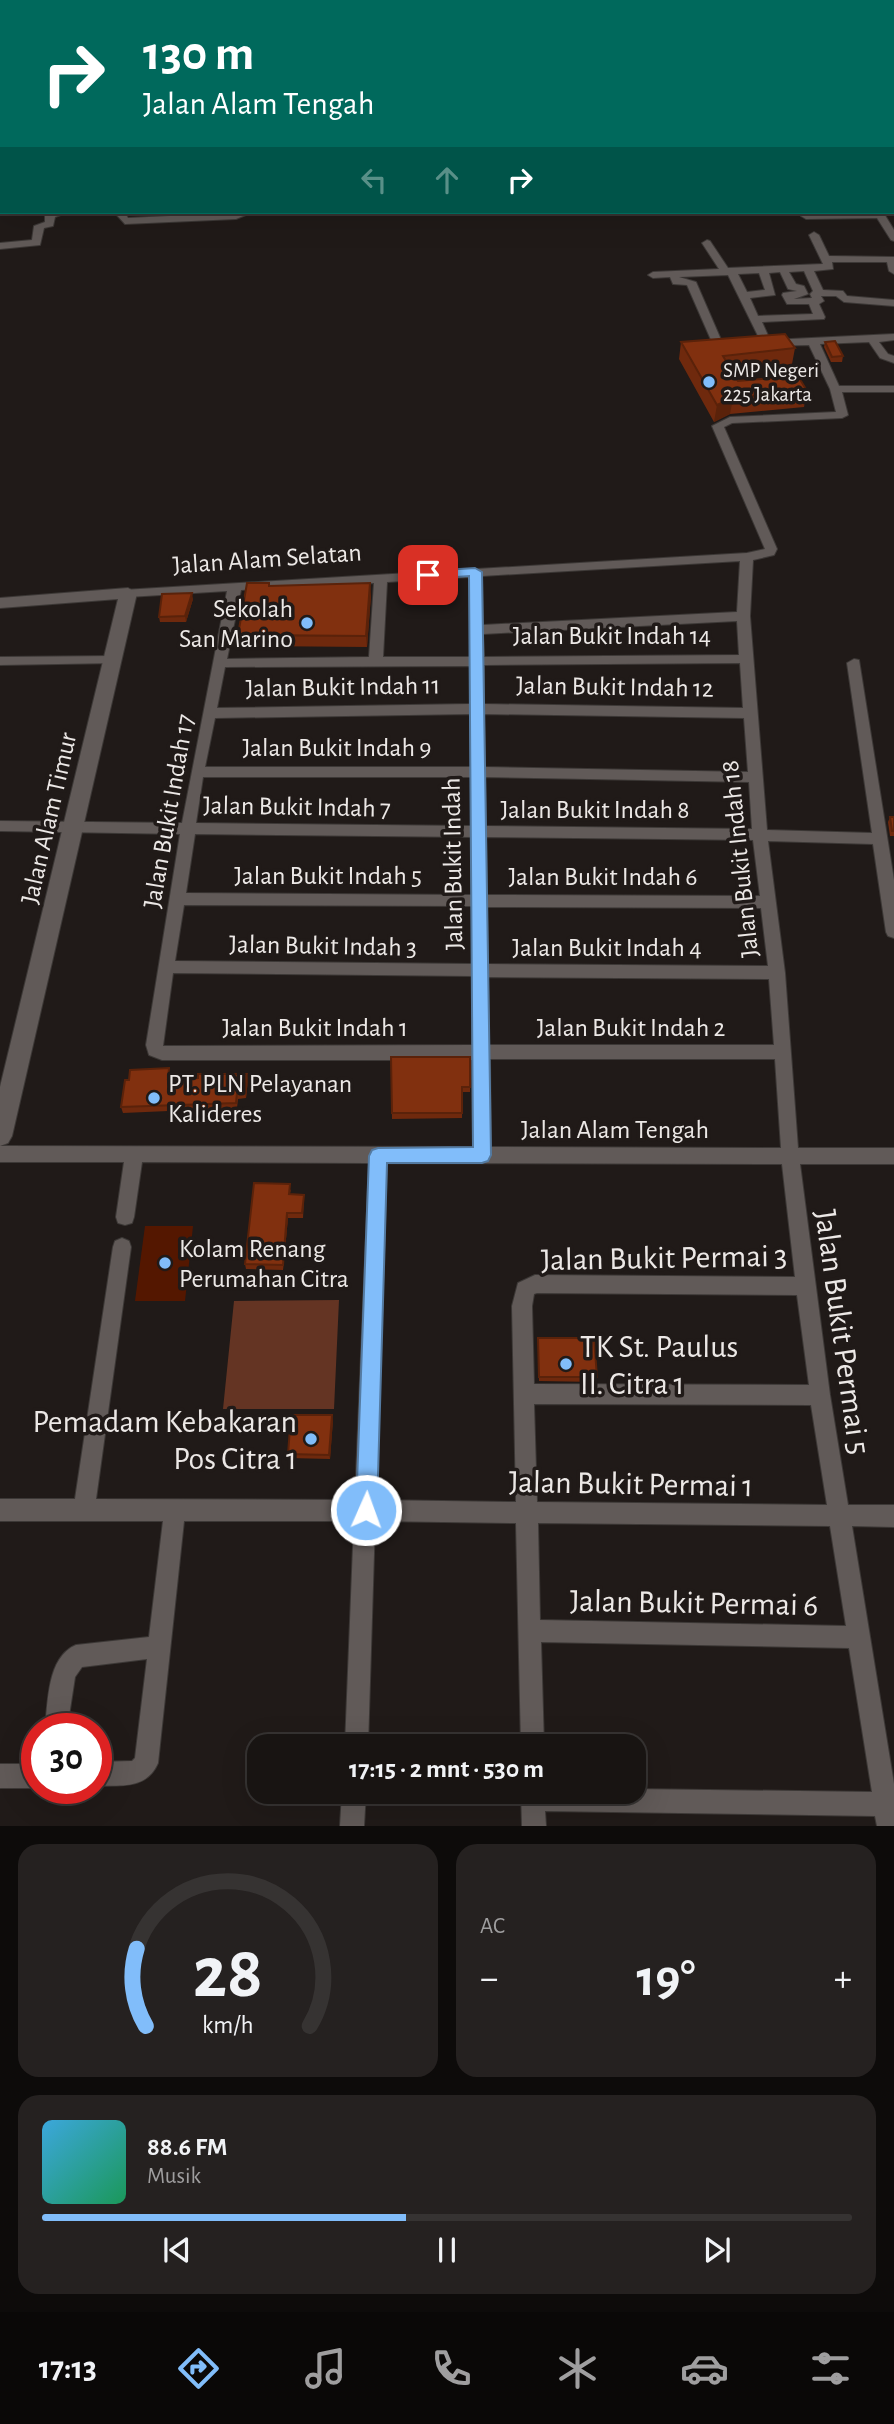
<!DOCTYPE html>
<html lang="id">
<meta charset="utf-8">
<style>
body{margin:0;font-family:"Alegreya Sans",sans-serif;background:#252120;color:#f1f3f6;height:100vh;display:flex;flex-direction:column;font-size:26px;white-space:nowrap}
*{box-sizing:border-box;margin:0}
p{font-size:23px;color:#9f9e9f}
.icon{flex:none;width:38px;height:38px;fill:none;stroke:currentColor;stroke-width:2;stroke-linecap:round;stroke-linejoin:round}
.map{position:relative;height:1826px;overflow:hidden}
.side{display:flex;flex-direction:column;gap:18px;padding:18px;background:#0d0b0a;flex:1}
.side>*{flex:none}
.top-card{position:absolute;left:0px;top:0px;width:894px;height:214px;box-shadow:0 7px 28px #0002,0 0 0 2px #363332;background:#00695c;color:#fff;overflow:hidden}
.speed{position:absolute;left:21px;top:1713px;display:flex;gap:14px;font-size:35px;font-weight:700;text-align:center}
.speed>*{display:grid;place-content:center;width:91px;height:91px;border-radius:50%;background:#181412;box-shadow:0 7px 28px #0002,0 0 0 2px #363332;line-height:1}
.speed .limit{border:10px solid #d22;background:#fff;color:#111}
.pin{position:absolute;display:grid;place-items:center;width:60px;height:60px;color:#fff;margin:-30px;border-radius:14px;box-shadow:0 4px 10px #0006}
.me{position:absolute;width:77px;margin:-38px;rotate:2deg;stroke-linejoin:round;filter:drop-shadow(0 0 5px #0008)}
.turn{display:flex;align-items:center;gap:24px;height:147px;padding:0 28px;font-size:32px}
.turn .icon{width:91px;height:91px;stroke-width:2.5}
.turn b{display:block;font-size:49px;line-height:60px}
.lanes{display:flex;align-items:center;height:66px;padding:0 28px;background:#0003;justify-content:center;gap:35px;direction:ltr}
.lanes .off{opacity:.35}
.big{font-size:52px;font-weight:600;line-height:1.1}
.side .card{flex:1;display:flex;flex-direction:column;justify-content:center;gap:10px;min-width:0;padding:0 24px;border-radius:21px;background:#252120}
.side .dial{align-items:center;gap:0}
.dial svg{height:182px;overflow:visible;fill:none;stroke:#363332;stroke-width:7;stroke-linecap:round;text-anchor:middle}
.dial text{fill:#f1f3f6;stroke:none}
.song{display:flex;align-items:center;gap:21px}
.cover{width:84px;height:84px;border-radius:10px;background:linear-gradient(135deg,hsl(200 70% 55%),hsl(150 70% 35%))}
.played{height:7px;border-radius:4px;background:linear-gradient(90deg,#81bdfa 45%,#363332 45%)}
.keys{display:flex;justify-content:space-around;direction:ltr}
.heat{display:flex;justify-content:space-between;align-items:center;font-size:38px;direction:ltr}
.side .tiles{flex:1;display:grid;gap:18px;grid-template-columns:1fr 1fr}
.card:last-child{grid-column:span 2}
.trip{position:absolute;left:247px;top:1734px;width:399px;height:70px;border-radius:21px;background:#181412;box-shadow:0 7px 28px #0002,0 0 0 2px #363332;font-weight:600;line-height:70px;text-align:center}
.tab-bar{display:flex;height:112px;justify-content:space-around;align-items:center;background:#0a0807;color:#9f9e9f}
.tab-bar .icon{width:49px;height:49px}
.tab-bar .on{color:#81bdfa}
.tab-bar b{font-size:32px;color:#f1f3f6}
.map>svg:first-child{display:block}
.green{fill:#643423}
.water{fill:#541700}
.lines{fill:none;stroke-linecap:round;stroke-linejoin:round}
.minor-casing{stroke:#3c3836;stroke-width:2}
.tertiary-casing{stroke:#3c3836;stroke-width:2}
.minor{fill:#615a58;fill-rule:evenodd}
.tertiary{fill:#615a58;fill-rule:evenodd}
.wall{fill:#6f290d}
.shaded-wall{fill:#5a220a}
.building{fill:#81300f;stroke:#5a220a;stroke-width:2}
.route{fill:#81bdfa;stroke:#547ba2;stroke-width:2}
.poi-dot{fill:#81bdfa;stroke:#201a18;stroke-width:2.5}
.labels{text-anchor:middle;stroke-width:7;stroke-linejoin:round;paint-order:stroke}
.far-poi-label{font-size:21px;fill:#ece8e6;stroke:#201a18;text-anchor:start}
.street-label{font-size:26px;fill:#ece8e6;stroke:#201a18}
.poi-label{font-size:26px;fill:#ece8e6;stroke:#201a18;text-anchor:start}
.near-street-label{font-size:32px;fill:#ece8e6;stroke:#201a18}
.near-poi-label{font-size:32px;fill:#ece8e6;stroke:#201a18;text-anchor:start}
</style>
<div class="map">
<svg width="894" height="1826" viewBox="0 0 894 1826">
<rect width="100%" height="100%" fill="#201a18"/>
<path class="green" d="M332,0H593V2H333Z
M339,1300L334,1409H223L234,1301Z"/>
<path class="water" d="M145,1226H193L185,1301H135Z"/>
<g class="lines">
<defs>
<path id="minor" d="M246,0H254L244,2Z
M2,161V167L0,168V162Z
M892,168H894V174H892Z
M892,191H894V197H892Z
M0,194H2V200H0Z
M52,212H69L55,217L53,226L44,228L40,245L0,249V243L32,240L34,226L45,222V215Z
M114,212H124L128,218L253,212L236,219L125,224Z
M883,212L894,230V241L891,240L877,218L806,219L801,216L806,213Z
M814,232L819,235L829,256L894,257V274L889,271L887,262H832L833,269L814,271L823,290L843,291L847,296L894,300V306L844,302L836,296H821L824,301L819,304L825,317L824,319L762,322L770,340L894,334V340L879,342L888,354L894,356V363L880,358L869,342L820,344L839,386H894V392H842L848,415L842,418L732,423L724,427L777,549L774,555L753,560L750,616L767,830L872,833L847,663L854,659L859,660L894,880V938L888,936L886,932L873,844L768,841L785,973L798,1148H894V1164H800L830,1395L848,1505H894V1527L852,1526L894,1784V1826H877L875,1816L545,1811L546,1826H522L521,1792H634V1789L872,1792L849,1648L541,1642L544,1746H521L516,1523L375,1521L368,1746H345L354,1521H184L158,1763C146,1790 121,1785 96,1786V1762L132,1761L135,1758L147,1659L82,1667L75,1677L67,1729H45C48,1702 47,1657 76,1645L149,1637L163,1521H0V1499H75L113,1247L115,1241L122,1238L129,1241L131,1247L96,1499L355,1500L369,1163L142,1162L134,1217L132,1223L125,1225L118,1223L116,1217L124,1162H0V1146L473,1147L472,1060H162L149,1055L146,1045L180,834L0,831V821L182,823L227,591L128,597L122,593L123,590L747,553L765,549L712,426L730,417L836,412L830,389L809,345L763,346L728,275L679,277L696,282L725,349L720,352L715,349L687,285L673,284L670,277L653,278L648,275L653,272L719,269L702,243L707,240L710,241L728,268L823,264L809,235ZM804,271L813,291L810,294L812,298L794,299L808,294L804,286L796,284L789,272ZM780,272L788,289L797,291L783,293L782,295L787,304H809L813,314L758,316L750,298L775,295L769,273ZM759,273L765,290L747,292L738,274ZM740,561L737,612L483,625L482,576ZM470,577V657H383L387,582ZM374,583L369,657L227,659L241,590ZM737,621L739,655L484,657L483,634ZM740,663L743,708L484,704V665ZM470,666V704L217,708L225,667ZM470,714L471,767H205L215,718ZM484,714L744,718L748,772L485,767ZM203,777H471V826L196,823ZM485,777L749,782L752,829L486,826ZM195,834L471,837L472,895L186,893ZM486,837L753,840L760,896L487,895ZM184,905L472,906V964L175,961ZM487,907L761,908L768,966L488,964ZM173,973L472,976V1045L163,1046ZM488,977L769,979L774,1045H489ZM490,1059H775L781,1148L491,1147ZM387,1163L782,1164L795,1277L535,1275L518,1283L512,1306L516,1502L376,1500ZM537,1293L797,1295L809,1385L534,1384L532,1306L534,1294ZM534,1404L811,1405L827,1505L537,1502ZM538,1523L830,1526L846,1626L540,1620Z
M112,656L119,660L117,663L0,665V657Z
M0,1764H37V1788H0Z
M342,1792H366L364,1826H340Z"/>
<path id="tertiary" d="M128,588L137,593L12,1136L8,1143L0,1146V1087L118,599L0,608V598Z"/>
</defs>
<use href="#minor" class="minor-casing"/>
<use href="#tertiary" class="tertiary-casing"/>
<use href="#minor" class="minor"/>
<use href="#tertiary" class="tertiary"/>
</g>
<path class="wall" d="M681,342L795,348L792,364L732,371L738,381L807,391L804,407L730,414L714,422L679,359Z
M825,342L843,356L842,362H831L824,347Z
M269,583L270,586L371,595L367,647L240,646L238,635Z
M193,599L186,622H160L159,617Z
M890,817H894V836H890L888,822Z
M391,1057H470V1092H462V1118L392,1119Z
M169,1068V1079L247,1074L248,1080L246,1098L238,1099L237,1108L123,1113L121,1107L129,1080Z
M291,1189L290,1194L304,1200L303,1218H288L283,1270L246,1269L245,1264Z
M538,1338L597,1377L596,1382L539,1381Z
M333,1420L330,1459L289,1458L288,1454Z"/>
<path class="shaded-wall" d="M733,398L730,414L714,422L717,405Z
M370,583L371,595L367,647L366,636Z
M192,593L193,599L186,622L185,616Z
M247,1074L248,1080L246,1098L245,1093Z
M287,1213L288,1218L283,1270V1265Z
M332,1415L333,1420L330,1459L329,1455Z"/>
<path class="building" d="M785,334L795,348L723,356L738,381L798,376L807,391L733,398L717,405L681,342Z
M835,341L843,356L832,357L825,342Z
M247,583H269V586L370,583L366,636L238,635Z
M192,593L185,616L159,617L162,594Z
M890,817H894V831H892Z
M391,1057H470V1087H462V1113H392Z
M169,1068L168,1079L198,1078V1074H247L245,1093H237L236,1103L121,1107L125,1080H129L130,1070Z
M254,1183L290,1184L289,1194L304,1195L302,1213H287L283,1265L245,1264Z
M538,1338H594L597,1377H539Z
M291,1415H332L329,1455L288,1454Z"/>
<path class="route" d="M475,568L482,572L491,1155L488,1161L482,1163H387L377,1510L374,1518L366,1521L359,1518L356,1510L369,1156L372,1150L378,1148L473,1147L469,576L428,579L422,575L428,571Z"/>
<g class="poi-dot">
<circle cx="709" cy="382" r="7"/>
<circle cx="307" cy="623" r="7"/>
<circle cx="154" cy="1098" r="7"/>
<circle cx="165" cy="1263" r="7"/>
<circle cx="566" cy="1364" r="7"/>
<circle cx="311" cy="1439" r="7"/>
</g>
<g class="labels">
<g class="far-poi-label">
<text x="723" y="377">SMP Negeri<tspan x="723" dy="24">225 Jakarta</tspan></text>
</g>
<g class="street-label">
<text transform="translate(267 558) rotate(-4)" y="9">Jalan Alam Selatan</text>
<text x="612" y="644">Jalan Bukit Indah 14</text>
<text transform="translate(343 686) rotate(-1)" y="9">Jalan Bukit Indah 11</text>
<text transform="translate(615 686) rotate(1)" y="9">Jalan Bukit Indah 12</text>
<text x="337" y="756">Jalan Bukit Indah 9</text>
<text transform="translate(297 806) rotate(1)" y="9">Jalan Bukit Indah 7</text>
<text x="595" y="818">Jalan Bukit Indah 8</text>
<text transform="translate(168 811) rotate(-80)" y="9">Jalan Bukit Indah 17</text>
<text transform="translate(48 818) rotate(-77)" y="9">Jalan Alam Timur</text>
<text transform="translate(739 859) rotate(-96)" y="9">Jalan Bukit Indah 18</text>
<text transform="translate(452 864) rotate(-91)" y="9">Jalan Bukit Indah</text>
<text x="328" y="884">Jalan Bukit Indah 5</text>
<text x="603" y="885">Jalan Bukit Indah 6</text>
<text transform="translate(323 945) rotate(1)" y="9">Jalan Bukit Indah 3</text>
<text x="607" y="956">Jalan Bukit Indah 4</text>
<text x="315" y="1036">Jalan Bukit Indah 1</text>
<text x="631" y="1036">Jalan Bukit Indah 2</text>
<text x="615" y="1138">Jalan Alam Tengah</text>
</g>
<g class="poi-label">
<text x="293" y="617" text-anchor="end">Sekolah<tspan x="293" dy="30">San Marino</tspan></text>
<text x="168" y="1092">PT. PLN Pelayanan<tspan x="168" dy="30">Kalideres</tspan></text>
<text x="179" y="1257">Kolam Renang<tspan x="179" dy="30">Perumahan Citra</tspan></text>
</g>
<g class="near-street-label">
<text transform="translate(664 1257) rotate(-1)" y="11">Jalan Bukit Permai 3</text>
<text transform="translate(843 1332) rotate(82)" y="11">Jalan Bukit Permai 5</text>
<text transform="translate(631 1483) rotate(1)" y="11">Jalan Bukit Permai 1</text>
<text transform="translate(694 1602) rotate(1)" y="11">Jalan Bukit Permai 6</text>
</g>
<g class="near-poi-label">
<text x="580" y="1357">TK St. Paulus<tspan x="580" dy="37">II. Citra 1</tspan></text>
<text x="297" y="1432" text-anchor="end">Pemadam Kebakaran<tspan x="297" dy="37">Pos Citra 1</tspan></text>
</g>
</g>
</svg>
<div class="speed"><div class="limit">30</div></div>
<div class="pin" style="left:428px;top:575px;background:#d93025"><svg class="icon" aria-label="arrive" viewBox="0 0 24 24"><path d="M6 21V4h12l-3 4 3 4H6"/></svg></div>
<svg class="me" style="left:366px;top:1510px" viewBox="-20 -20 40 40"><circle r="17" fill="#81bdfa" stroke="#fff" stroke-width="3"/><path d="M0-11L8 9 0 5-8 9z" fill="#fff"/></svg>
<div class="trip">17:15 · 2 mnt · 530 m</div>
<div class="top-card">
<div class="turn"><svg class="icon" aria-label="right" viewBox="0 0 24 24"><path d="M7 20v-9h11M14 6l5 5-5 5"/></svg><div><b>130 m</b>Jalan Alam Tengah</div></div>
<div class="lanes"><svg class="icon off" aria-label="left" viewBox="0 0 24 24"><path d="M17 20v-9H6M10 6l-5 5 5 5"/></svg><svg class="icon off" aria-label="ahead" viewBox="0 0 24 24"><path d="M12 20V5M6 11l6-6 6 6"/></svg><svg class="icon" aria-label="right" viewBox="0 0 24 24"><path d="M7 20v-9h11M14 6l5 5-5 5"/></svg></div>
</div>
</div>
<section class="side">
<div class="tiles">
<div class="card dial"><svg viewBox="0 0 100 80">
<path d="M14 69A42 42 0 1 1 86 69"/>
<path d="M14 69A42 42 0 0 1 10 35" stroke="#81bdfa"/>
<text x="50" y="56" font-size="32" font-weight="700">28</text>
<text x="50" y="72" font-size="11">km/h</text>
</svg></div>
<div class="card"><p>AC</p>
<div class="heat"><a>−</a><b class="big">19°</b><a>+</a></div>
</div>
<div class="card">
<div class="song"><i class="cover"></i><div><b>88.6 FM</b><p>Musik</p></div></div>
<div class="played"></div>
<div class="keys"><svg class="icon" aria-label="previous" viewBox="0 0 24 24"><path d="M18 5L8 12l10 7zM5 5v14"/></svg><svg class="icon" aria-label="pause" viewBox="0 0 24 24"><path d="M8 5v14M16 5v14"/></svg><svg class="icon" aria-label="next" viewBox="0 0 24 24"><path d="M6 5l10 7-10 7zM19 5v14"/></svg></div>
</div>
</div>
</section>
<nav class="tab-bar">
<b>17:13</b>
<svg class="icon on" aria-label="directions" viewBox="0 0 24 24"><path d="M12 3l9 9-9 9-9-9zM9 14v-3h6M13 9l2 2-2 2"/></svg>
<svg class="icon" aria-label="music" viewBox="0 0 24 24"><path d="M9 18V5l10-2v13"/><circle cx="6" cy="18" r="3"/><circle cx="16" cy="16" r="3"/></svg>
<svg class="icon" aria-label="phone" viewBox="0 0 24 24"><path d="M5 4h4l2 5-3 2q2 4 5 5l2-3 5 2v4C11 20 4 13 5 4z"/></svg>
<svg class="icon" aria-label="climate" viewBox="0 0 24 24"><path d="M12 3v18M4 7l16 10M4 17L20 7"/></svg>
<svg class="icon" aria-label="car" viewBox="0 0 24 24"><path d="M5 17H2v-5l4-1 3-4h7l3 4 3 1v5h-3M9 17h6M6 11h13"/><circle cx="7" cy="17" r="2"/><circle cx="17" cy="17" r="2"/></svg>
<svg class="icon" aria-label="filters" viewBox="0 0 24 24"><path d="M4 7h16M4 17h16"/><circle cx="9" cy="7" r="2"/><circle cx="15" cy="17" r="2"/></svg>
</nav>
